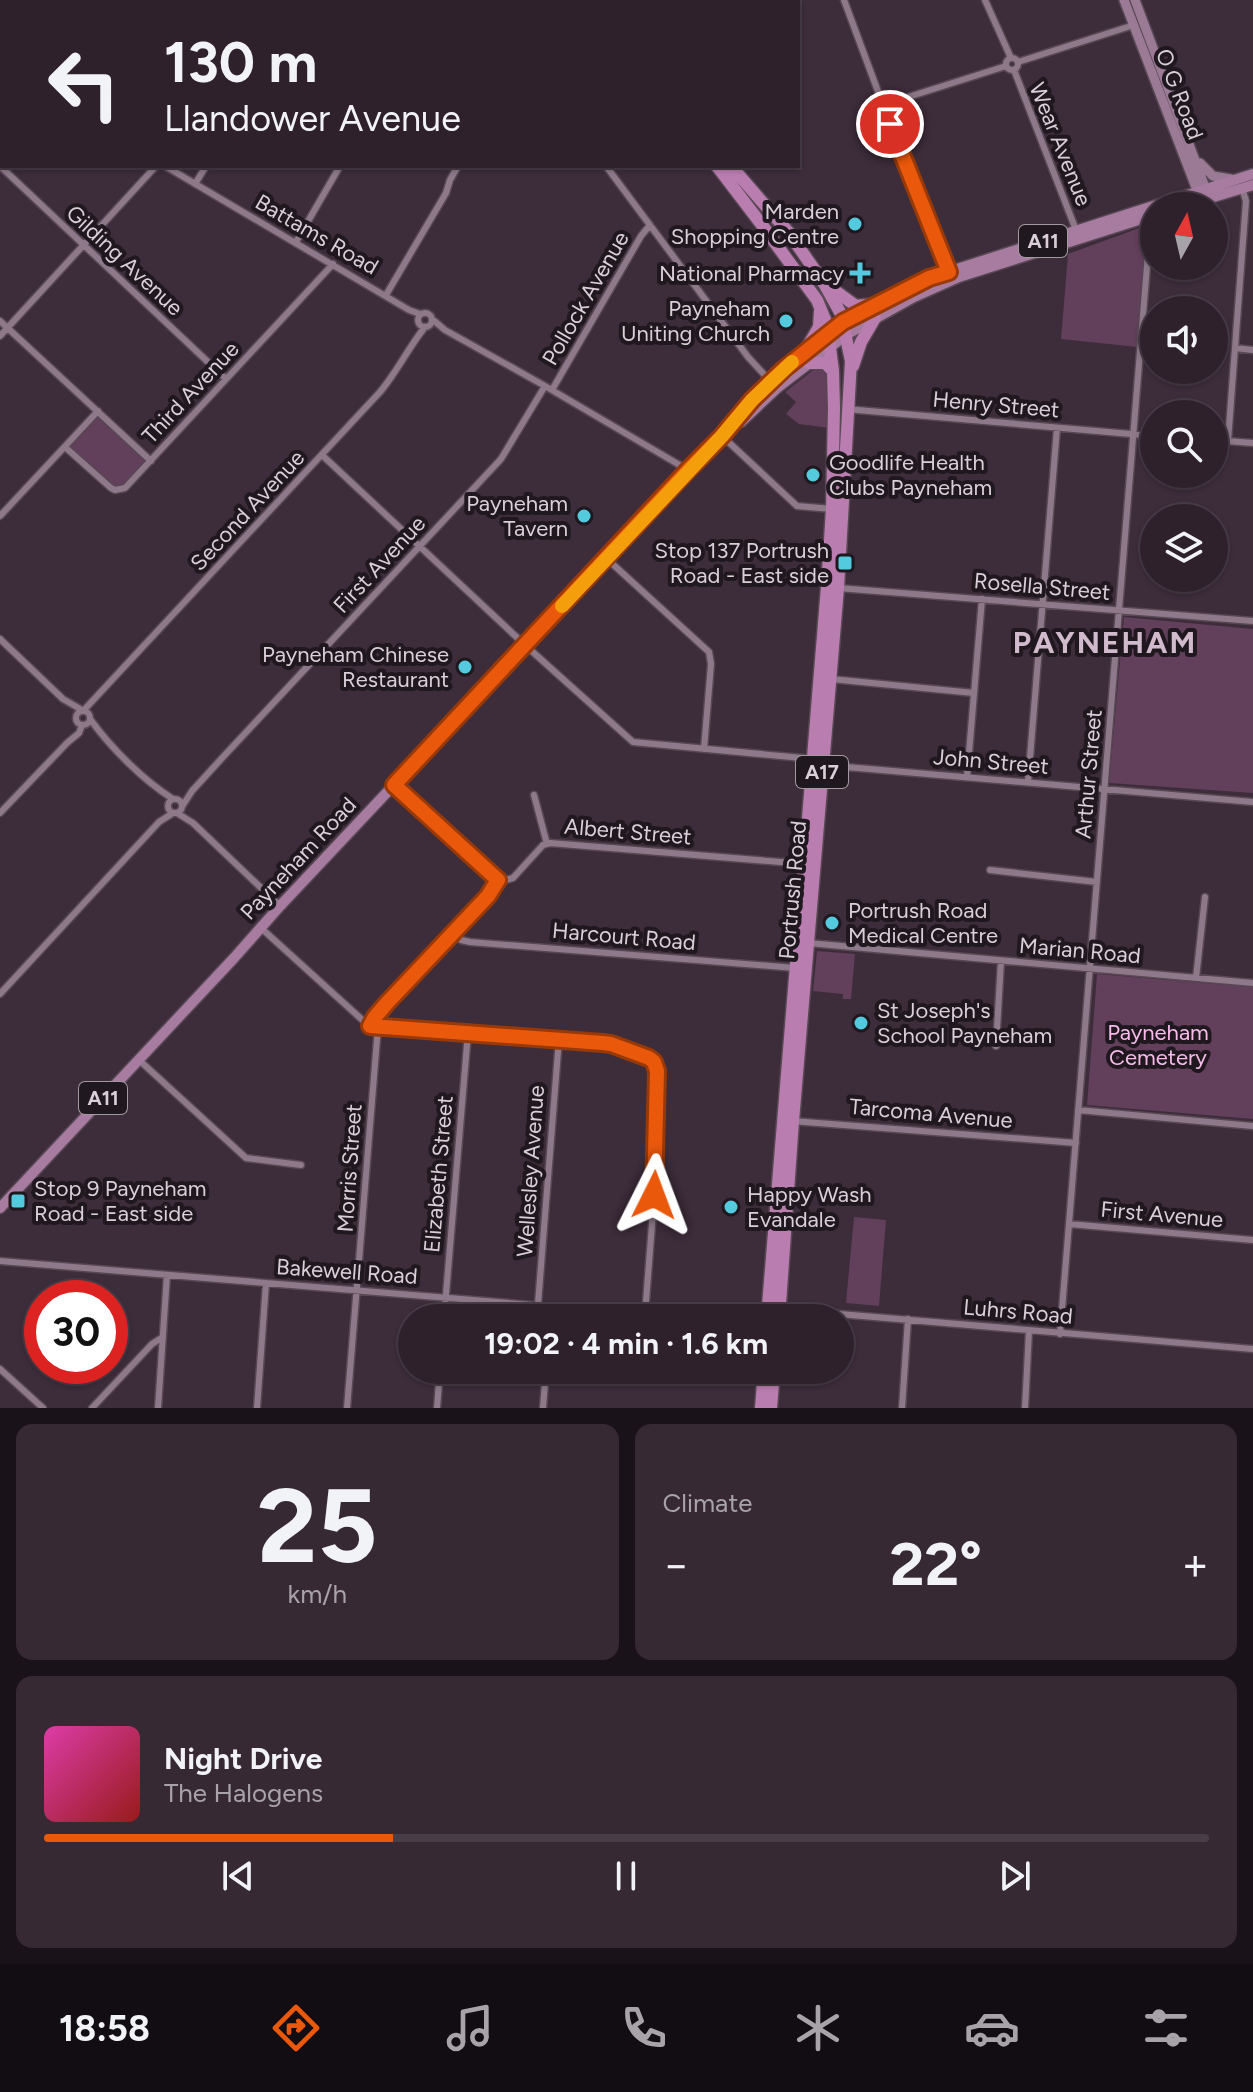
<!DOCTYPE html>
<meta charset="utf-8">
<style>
body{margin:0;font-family:Figtree,sans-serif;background:#362934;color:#f1f3f6;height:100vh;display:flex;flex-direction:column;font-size:30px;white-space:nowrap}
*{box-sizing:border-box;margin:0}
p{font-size:26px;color:#a7a3a9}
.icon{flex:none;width:44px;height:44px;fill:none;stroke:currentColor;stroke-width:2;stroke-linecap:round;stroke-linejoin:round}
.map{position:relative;height:1408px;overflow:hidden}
.drawer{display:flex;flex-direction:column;gap:16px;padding:16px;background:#191218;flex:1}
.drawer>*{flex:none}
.hud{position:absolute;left:0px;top:0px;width:800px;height:168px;box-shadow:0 2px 6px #0004,0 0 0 2px #493e48;background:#2e212c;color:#f1f3f6;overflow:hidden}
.needle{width:52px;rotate:8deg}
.buttons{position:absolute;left:1140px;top:192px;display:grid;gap:16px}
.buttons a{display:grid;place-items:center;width:88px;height:88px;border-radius:50%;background:#2e212c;box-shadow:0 2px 6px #0004,0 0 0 2px #493e48;font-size:40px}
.speed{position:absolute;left:24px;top:1280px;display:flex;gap:16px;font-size:40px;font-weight:700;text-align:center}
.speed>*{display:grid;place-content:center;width:104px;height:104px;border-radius:50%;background:#2e212c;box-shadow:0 2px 6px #0004,0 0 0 2px #493e48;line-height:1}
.speed .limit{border:12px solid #d22;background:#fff;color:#111}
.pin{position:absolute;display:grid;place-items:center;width:68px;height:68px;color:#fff;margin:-34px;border:4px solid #fff;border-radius:50%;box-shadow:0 2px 8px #0007}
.me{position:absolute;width:88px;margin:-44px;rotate:3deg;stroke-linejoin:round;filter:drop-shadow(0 0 6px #0008)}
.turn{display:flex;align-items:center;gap:28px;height:168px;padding:0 32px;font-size:36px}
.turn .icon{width:104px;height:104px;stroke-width:2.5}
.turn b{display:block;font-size:56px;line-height:68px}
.big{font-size:60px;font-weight:700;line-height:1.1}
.drawer .widget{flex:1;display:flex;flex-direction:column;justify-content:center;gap:12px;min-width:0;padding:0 28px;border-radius:16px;background:#362934}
.drawer .dial{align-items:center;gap:0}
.dial b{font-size:104px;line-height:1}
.song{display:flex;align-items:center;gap:24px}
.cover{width:96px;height:96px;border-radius:12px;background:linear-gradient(135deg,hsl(320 70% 55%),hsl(0 70% 35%))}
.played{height:8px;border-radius:4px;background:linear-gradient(90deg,#ea580c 30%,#493e48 30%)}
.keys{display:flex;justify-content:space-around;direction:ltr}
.heat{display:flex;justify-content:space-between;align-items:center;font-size:44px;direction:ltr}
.drawer .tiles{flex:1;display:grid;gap:16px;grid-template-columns:1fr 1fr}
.widget:last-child{grid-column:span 2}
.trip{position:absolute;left:398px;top:1304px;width:456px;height:80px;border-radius:40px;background:#2e212c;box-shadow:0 2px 6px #0004,0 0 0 2px #493e48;font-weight:700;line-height:80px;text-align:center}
.tab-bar{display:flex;height:128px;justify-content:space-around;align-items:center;background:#120d12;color:#a7a3a9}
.tab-bar .icon{width:56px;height:56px}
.tab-bar .current{color:#ea580c}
.tab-bar b{font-size:36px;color:#f1f3f6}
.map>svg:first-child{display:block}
.green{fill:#623f5b}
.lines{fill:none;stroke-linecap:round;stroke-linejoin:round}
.street-casing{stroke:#574854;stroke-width:9}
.secondary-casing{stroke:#574854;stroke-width:12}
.primary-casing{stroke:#574854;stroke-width:13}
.highway-casing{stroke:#574854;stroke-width:15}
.street{stroke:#8d7989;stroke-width:6}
.secondary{stroke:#9a7a94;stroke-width:9}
.primary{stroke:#a87ba0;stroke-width:10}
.highway{stroke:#ba7daf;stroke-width:12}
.route-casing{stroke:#983908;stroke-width:20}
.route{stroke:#ea580c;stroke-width:14}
.slow{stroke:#f59e0b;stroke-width:14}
.poi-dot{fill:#54cade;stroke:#1f181e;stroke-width:3}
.labels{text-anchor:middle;stroke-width:8;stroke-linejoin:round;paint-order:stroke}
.shield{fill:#1f181e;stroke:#a298a0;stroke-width:2}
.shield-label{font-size:20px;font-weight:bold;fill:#dacfd8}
.street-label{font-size:22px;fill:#dacfd8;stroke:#1f181e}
.poi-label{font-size:22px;fill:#dacfd8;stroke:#1f181e;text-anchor:end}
.park-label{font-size:22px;fill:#f8b9eb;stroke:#1f181e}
.district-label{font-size:30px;font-weight:bold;letter-spacing:2px;fill:#d0bacb;stroke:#1f181e}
</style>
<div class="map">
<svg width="1253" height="1408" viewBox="0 0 1253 1408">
<rect width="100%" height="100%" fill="#3d2c3a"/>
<path class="green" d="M1142,227L1146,232L1137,347L1061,339L1068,254Z
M817,367H822L829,372V428L799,424L786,414L796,402L785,392Z
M98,411L151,461L132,482L115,490L65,447Z
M1124,617L1253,629V793L1109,783Z
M817,951L855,954L851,999H843V994L813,991Z
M1097,974L1253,987V1119L1087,1105Z
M854,1217L886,1220L879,1306L846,1303Z"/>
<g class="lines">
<defs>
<path id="street" d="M259,0L262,2
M481,0L483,2
M723,0L724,2
M844,0L915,191L949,272
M985,0L1011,58
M54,2L55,0
M176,2L178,0
M303,2L304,0
M436,2L437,0
M791,2L796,0
M1006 64a6 6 0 1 1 12 0a6 6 0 1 1-12 0Z
M1018,62L1134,25
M0,65L2,66
M1014,70L1076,230
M0,73L2,75
M0,94L2,91
M883,105L1006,66
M0,166L226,379
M165,166L409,310L420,314
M606,166L748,357L771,382
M195,184L206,166
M296,242L340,166
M386,295L446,193L450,180L458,166
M418 320a7 7 0 1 1 14 0a7 7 0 1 1-14 0Z
M432,319L445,330L545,386L688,470
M0,321L151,461
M0,336L156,166
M1235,348L1253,350
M552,390L641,236L650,225
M846,409L1154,436
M722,436L797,506L832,509
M1214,440L1253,443
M1228,441L1246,201L1242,188
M65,447L111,488L115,490L125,488L333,264
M322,455L525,645L633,742L813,759
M0,516L98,411
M606,558L709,652L711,664L704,749
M838,588L1253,621
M0,639L63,699L82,710
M831,679L974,693
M84,710L380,392C397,372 408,348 425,327
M76 718a7 7 0 1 1 14 0a7 7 0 1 1-14 0Z
M90,719C111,748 143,780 173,799
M823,765L1253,802
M967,777L982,599
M1028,782L1057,428
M394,785L493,876L502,881L513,878L543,845L550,843L805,864
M534,795L547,844
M168 806a7 7 0 1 1 14 0a7 7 0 1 1-14 0Z
M183,805L192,791L223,757L501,459L545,386
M0,813L67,743L79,733L82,725
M177,813L193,823L280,906
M990,870L1097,882
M261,928L368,1025L603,1043L611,1044L654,1062L657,1071L656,1173L645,1314
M454,933L461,940L470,942L795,968
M808,943L1253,983
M1196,978L1205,897
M0,994L159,822L173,813
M370,1026L375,1017L387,1003L488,896L498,880
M996,1046L1001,961
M139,1060L246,1158L301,1165
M1078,1110L1253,1126
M792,1121L1076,1143
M1069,1224L1253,1240
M0,1261L691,1318
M538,1304L559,1039
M780,1309L1253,1349
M444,1318L468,1033
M1060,1334L1150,229L1145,218
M0,1369L43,1408
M92,1408L152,1344L163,1337
M158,1408L167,1275
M257,1408L266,1283
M347,1408L378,1027
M437,1408L440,1370
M543,1408L546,1370
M902,1408L908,1319
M1025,1408L1029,1331"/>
<path id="secondary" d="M1124,0L1200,198
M1135,0L1208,195
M1200,163L1213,176L1231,179"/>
<path id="primary" d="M1184,206L1253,185
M741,422L777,388L846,335L914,297L959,277L1154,215
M0,1208L234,958L280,906L726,432L735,419L757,396L795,359L843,322L877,303L929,278L1253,174"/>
<path id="highway" d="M590,0L592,2
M605,0L606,2
M717,166L762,225L817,300L827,324L833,371L834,408L832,509L827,587L767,1318
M731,166L789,233L825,285L841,314L851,361L838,588L793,1121L779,1318
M830,287L856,306L875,304
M805,351L819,327L820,311
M808,363H825L833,371
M853,366L861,342L875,318
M761,1408L764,1370
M771,1408L774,1370"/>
</defs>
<use href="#street" class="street-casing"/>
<use href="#secondary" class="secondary-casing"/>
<use href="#primary" class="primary-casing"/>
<use href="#highway" class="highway-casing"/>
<use href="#street" class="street"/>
<use href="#secondary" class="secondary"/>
<use href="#primary" class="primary"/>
<use href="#highway" class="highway"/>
</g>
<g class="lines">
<defs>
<path id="route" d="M654,1195L657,1071L654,1062L649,1058L611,1044L603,1043L370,1026L375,1017L387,1003L488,896L498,880L394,785L688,470L722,436L752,400L784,369L843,322L929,278L949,272L890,124"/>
</defs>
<use href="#route" class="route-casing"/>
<use href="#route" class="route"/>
<path class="slow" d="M562,606L722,436L752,400L792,362"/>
</g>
<g class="poi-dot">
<circle cx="855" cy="224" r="8"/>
<path d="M856 261h8v8h8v8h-8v8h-8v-8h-8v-8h8z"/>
<circle cx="786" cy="321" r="8"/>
<circle cx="813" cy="475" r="8"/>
<circle cx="584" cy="516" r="8"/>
<rect x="837" y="555" width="16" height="16" rx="4"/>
<circle cx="465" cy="667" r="8"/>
<circle cx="832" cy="923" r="8"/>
<circle cx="861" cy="1023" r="8"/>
<rect x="10" y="1193" width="16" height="16" rx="4"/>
<circle cx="731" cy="1207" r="8"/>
</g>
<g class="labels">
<g class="shield">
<rect x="1019" y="225" width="48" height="32" rx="6"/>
<rect x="796" y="756" width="52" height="32" rx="6"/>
<rect x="79" y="1082" width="48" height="32" rx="6"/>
</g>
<g class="shield-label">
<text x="1043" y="248">A11</text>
<text x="822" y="779">A17</text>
<text x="103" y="1105">A11</text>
</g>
<g class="street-label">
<text transform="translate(1180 94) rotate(69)" y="8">O G Road</text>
<text transform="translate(1061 144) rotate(68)" y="8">Wear Avenue</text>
<text transform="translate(317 234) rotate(30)" y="8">Battams Road</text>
<text transform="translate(125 260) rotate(43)" y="8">Gilding Avenue</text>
<text transform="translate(585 298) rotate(-60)" y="8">Pollock Avenue</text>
<text transform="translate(190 392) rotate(-47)" y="8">Third Avenue</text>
<text transform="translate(996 404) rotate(5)" y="8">Henry Street</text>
<text transform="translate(247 510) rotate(-47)" y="8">Second Avenue</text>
<text transform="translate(379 564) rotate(-47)" y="8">First Avenue</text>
<text transform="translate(1042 586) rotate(5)" y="8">Rosella Street</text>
<text transform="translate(991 761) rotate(5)" y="8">John Street</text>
<text transform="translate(1088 774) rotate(-85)" y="8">Arthur Street</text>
<text transform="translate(628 831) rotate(5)" y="8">Albert Street</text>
<text transform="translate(298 858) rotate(-47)" y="8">Payneham Road</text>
<text transform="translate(792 890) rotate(-85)" y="8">Portrush Road</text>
<text transform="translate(624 936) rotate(5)" y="8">Harcourt Road</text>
<text transform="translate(1080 950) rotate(5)" y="8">Marian Road</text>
<text transform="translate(931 1113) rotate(5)" y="8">Tarcoma Avenue</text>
<text transform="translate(349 1168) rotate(-86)" y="8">Morris Street</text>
<text transform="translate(530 1171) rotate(-86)" y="8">Wellesley Avenue</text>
<text transform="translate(438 1174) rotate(-85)" y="8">Elizabeth Street</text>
<text transform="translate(1162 1214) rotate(5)" y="8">First Avenue</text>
<text transform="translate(347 1271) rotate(4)" y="8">Bakewell Road</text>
<text transform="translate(1018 1311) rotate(5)" y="8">Luhrs Road</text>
</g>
<g class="poi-label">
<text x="839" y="219">Marden<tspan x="839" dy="25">Shopping Centre</tspan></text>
<text x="844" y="281">National Pharmacy</text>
<text x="770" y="316">Payneham<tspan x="770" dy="25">Uniting Church</tspan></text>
<text x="829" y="470" text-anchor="start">Goodlife Health<tspan x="829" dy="25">Clubs Payneham</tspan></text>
<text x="568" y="511">Payneham<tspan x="568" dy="25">Tavern</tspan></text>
<text x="829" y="558">Stop 137 Portrush<tspan x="829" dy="25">Road - East side</tspan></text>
<text x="449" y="662">Payneham Chinese<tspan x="449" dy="25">Restaurant</tspan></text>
<text x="848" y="918" text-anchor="start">Portrush Road<tspan x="848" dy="25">Medical Centre</tspan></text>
<text x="877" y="1018" text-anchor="start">St Joseph's<tspan x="877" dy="25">School Payneham</tspan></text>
<text x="34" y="1196" text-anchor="start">Stop 9 Payneham<tspan x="34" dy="25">Road - East side</tspan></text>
<text x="747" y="1202" text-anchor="start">Happy Wash<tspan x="747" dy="25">Evandale</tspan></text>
</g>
<g class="park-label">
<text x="1158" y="1040">Payneham<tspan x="1158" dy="25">Cemetery</tspan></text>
</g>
<g class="district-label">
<text x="1105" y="653">PAYNEHAM</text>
</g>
</g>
</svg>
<div class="buttons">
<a><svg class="needle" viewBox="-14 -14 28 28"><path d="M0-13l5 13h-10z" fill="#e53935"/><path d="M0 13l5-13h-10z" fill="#a7a3a9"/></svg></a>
<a><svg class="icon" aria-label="sound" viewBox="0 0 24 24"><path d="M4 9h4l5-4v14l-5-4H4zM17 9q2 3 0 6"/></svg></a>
<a><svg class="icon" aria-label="search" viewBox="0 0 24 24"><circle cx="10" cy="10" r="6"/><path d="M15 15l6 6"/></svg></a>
<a><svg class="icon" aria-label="layers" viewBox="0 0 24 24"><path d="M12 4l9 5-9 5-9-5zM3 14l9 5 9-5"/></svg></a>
</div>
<div class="speed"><div class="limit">30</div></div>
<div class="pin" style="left:890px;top:124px;background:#d93025"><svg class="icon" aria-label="arrive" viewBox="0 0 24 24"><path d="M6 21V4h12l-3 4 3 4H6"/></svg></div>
<svg class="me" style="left:654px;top:1195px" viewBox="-20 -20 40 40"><path d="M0-17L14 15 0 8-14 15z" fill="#ea580c" stroke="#fff" stroke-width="4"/></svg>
<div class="trip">19:02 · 4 min · 1.6 km</div>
<div class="hud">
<div class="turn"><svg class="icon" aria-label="left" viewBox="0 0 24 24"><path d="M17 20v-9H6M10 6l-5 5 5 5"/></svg><div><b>130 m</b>Llandower Avenue</div></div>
</div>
</div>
<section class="drawer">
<div class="tiles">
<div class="widget dial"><b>25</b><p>km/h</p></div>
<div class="widget"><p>Climate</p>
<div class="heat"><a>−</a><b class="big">22°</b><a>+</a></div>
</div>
<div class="widget">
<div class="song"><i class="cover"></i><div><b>Night Drive</b><p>The Halogens</p></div></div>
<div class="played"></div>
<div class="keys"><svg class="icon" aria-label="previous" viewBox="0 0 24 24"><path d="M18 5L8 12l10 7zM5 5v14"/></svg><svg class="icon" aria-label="pause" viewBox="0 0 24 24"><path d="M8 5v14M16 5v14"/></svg><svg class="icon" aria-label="next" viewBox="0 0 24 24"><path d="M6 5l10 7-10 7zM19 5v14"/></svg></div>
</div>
</div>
</section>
<nav class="tab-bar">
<b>18:58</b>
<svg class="icon current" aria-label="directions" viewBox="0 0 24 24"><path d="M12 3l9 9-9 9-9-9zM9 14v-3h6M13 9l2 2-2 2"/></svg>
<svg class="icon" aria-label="music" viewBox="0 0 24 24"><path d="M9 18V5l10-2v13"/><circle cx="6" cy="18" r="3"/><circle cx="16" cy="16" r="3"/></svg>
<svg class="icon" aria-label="phone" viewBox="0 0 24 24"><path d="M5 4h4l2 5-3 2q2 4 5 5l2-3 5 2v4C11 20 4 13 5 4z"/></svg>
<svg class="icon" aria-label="climate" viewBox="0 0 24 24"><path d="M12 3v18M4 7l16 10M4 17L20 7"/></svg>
<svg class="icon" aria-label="car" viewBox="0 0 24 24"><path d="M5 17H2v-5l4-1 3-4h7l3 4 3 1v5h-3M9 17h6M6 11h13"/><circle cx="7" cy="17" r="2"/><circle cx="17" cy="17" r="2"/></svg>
<svg class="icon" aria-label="filters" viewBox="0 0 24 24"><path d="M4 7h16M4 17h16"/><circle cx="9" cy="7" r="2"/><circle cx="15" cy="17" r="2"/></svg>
</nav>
